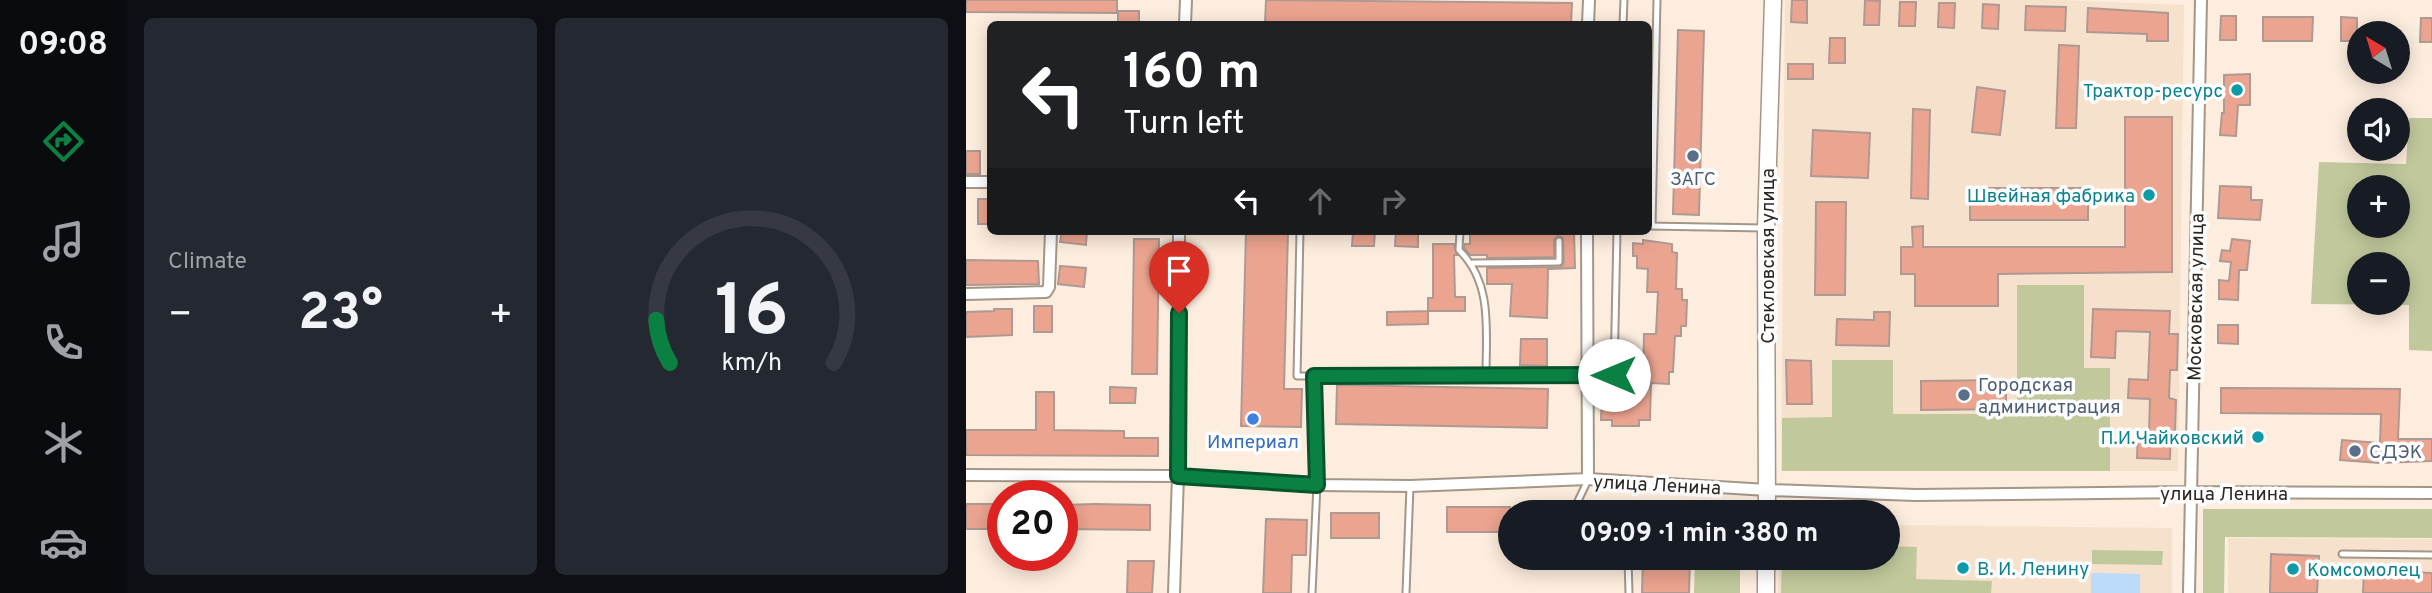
<!DOCTYPE html>
<meta charset="utf-8">
<style>
body{margin:0;font-family:Overpass,sans-serif;background:#242831;color:#f1f3f6;height:100vh;display:flex;flex-direction:column;font-size:26px;white-space:nowrap}
*{box-sizing:border-box;margin:0}
p{font-size:23px;color:#9ea1a6}
.icon{flex:none;width:38px;height:38px;fill:none;stroke:currentColor;stroke-width:2;stroke-linecap:round;stroke-linejoin:round}
.map{position:relative;flex:1;overflow:hidden}
.panel{display:flex;flex-direction:column;gap:18px;padding:18px;background:#0d0f14;width:840px}
.panel>*{flex:none}
.hud{position:absolute;left:21px;top:21px;width:665px;height:214px;border-radius:10px;box-shadow:0 4px 18px #0003;background:#202124;color:#fff;overflow:hidden}
.needle{width:46px;rotate:322deg}
.tools{position:absolute;left:1381px;top:21px;display:grid;gap:14px}
.tools a{display:grid;place-items:center;width:63px;height:63px;border-radius:50%;background:#171b24;box-shadow:0 4px 18px #0003;font-size:35px}
.speed{position:absolute;left:21px;top:480px;display:flex;gap:14px;font-size:35px;font-weight:700;text-align:center}
.speed>*{display:grid;place-content:center;width:91px;height:91px;border-radius:50%;background:#171b24;box-shadow:0 4px 18px #0003;line-height:1}
.speed .limit{border:10px solid #d22;background:#fff;color:#111}
.pin{position:absolute;display:grid;place-items:center;width:60px;height:60px;color:#fff;margin:-72px -30px;border-radius:50% 50% 50% 0;rotate:-45deg;box-shadow:0 0 7px #0007}
.pin .icon{rotate:45deg}
.me{position:absolute;width:77px;margin:-38px;rotate:270deg;stroke-linejoin:round;filter:drop-shadow(0 0 5px #0008)}
.turn{display:flex;align-items:center;gap:24px;height:147px;padding:0 21px;font-size:32px}
.turn .icon{width:91px;height:91px;stroke-width:2.5}
.turn b{display:block;font-size:49px;line-height:60px}
.lanes{display:flex;align-items:center;height:66px;padding:0 21px;background:#0003;justify-content:center;gap:35px;direction:ltr}
.lanes .off{opacity:.35}
.big{font-size:52px;font-weight:700;line-height:1.1}
.panel .tile{flex:1;display:flex;flex-direction:column;justify-content:center;gap:10px;min-width:0;padding:0 24px;border-radius:10px;background:#242831}
.panel .dial{align-items:center;gap:0}
.dial svg{height:182px;overflow:visible;fill:none;stroke:#363941;stroke-width:7;stroke-linecap:round;text-anchor:middle}
.dial text{fill:#f1f3f6;stroke:none}
.heat{display:flex;justify-content:space-between;align-items:center;font-size:38px;direction:ltr}
.panel .tiles{flex:1;display:grid;gap:18px;grid-template-columns:repeat(2,1fr)}
.trip{position:absolute;left:532px;top:500px;width:402px;height:70px;border-radius:35px;background:#171b24;box-shadow:0 4px 18px #0003;font-weight:700;line-height:70px;text-align:center}
main{display:flex;flex:1;min-height:0}
.menu{display:flex;flex-direction:column;width:126px;justify-content:space-around;align-items:center;background:#090b0e;color:#9ea1a6}
.menu .icon{width:49px;height:49px}
.menu .current{color:#0b8043}
.menu b{font-size:32px;color:#f1f3f6}
.map>svg:first-child{display:block}
.built{fill:#f6e1cd}
.green{fill:#c1c99c;fill-rule:evenodd}
.water{fill:#bcdaf9}
.building{fill:#eba490;stroke:#ae9993;stroke-width:2}
.lines{fill:none;stroke-linecap:round;stroke-linejoin:round}
.lane-casing{stroke:#a49688;stroke-width:9}
.street-casing{stroke:#a49688;stroke-width:14}
.secondary-casing{stroke:#a49688;stroke-width:19}
.lane{stroke:#fff;stroke-width:5}
.street{stroke:#fff;stroke-width:10}
.secondary{stroke:#fff;stroke-width:16}
.route-casing{stroke:#07532c;stroke-width:18}
.route{stroke:#0b8043;stroke-width:12}
.culture-dot{fill:#0f9aa8;stroke:#fdfdfd;stroke-width:2.5}
.service-dot{fill:#5c6f8a;stroke:#fdfdfd;stroke-width:2.5}
.shop-dot{fill:#3f7fe0;stroke:#fdfdfd;stroke-width:2.5}
.labels{text-anchor:middle;stroke-width:7;stroke-linejoin:round;paint-order:stroke}
.culture-label{font-size:19px;fill:#0d838f;stroke:#fdfdfd;text-anchor:end}
.service-label{font-size:19px;fill:#4e5e75;stroke:#fdfdfd;text-anchor:start}
.street-label{font-size:19px;fill:#2c2621;stroke:#fdfdfd}
.shop-label{font-size:19px;fill:#366cbe;stroke:#fdfdfd}
</style>
<main>
<nav class="menu">
<b>09:08</b>
<svg class="icon current" aria-label="directions" viewBox="0 0 24 24"><path d="M12 3l9 9-9 9-9-9zM9 14v-3h6M13 9l2 2-2 2"/></svg>
<svg class="icon" aria-label="music" viewBox="0 0 24 24"><path d="M9 18V5l10-2v13"/><circle cx="6" cy="18" r="3"/><circle cx="16" cy="16" r="3"/></svg>
<svg class="icon" aria-label="phone" viewBox="0 0 24 24"><path d="M5 4h4l2 5-3 2q2 4 5 5l2-3 5 2v4C11 20 4 13 5 4z"/></svg>
<svg class="icon" aria-label="climate" viewBox="0 0 24 24"><path d="M12 3v18M4 7l16 10M4 17L20 7"/></svg>
<svg class="icon" aria-label="car" viewBox="0 0 24 24"><path d="M5 17H2v-5l4-1 3-4h7l3 4 3 1v5h-3M9 17h6M6 11h13"/><circle cx="7" cy="17" r="2"/><circle cx="17" cy="17" r="2"/></svg>
</nav>
<section class="panel">
<div class="tiles">
<div class="tile"><p>Climate</p>
<div class="heat"><a>−</a><b class="big">23°</b><a>+</a></div>
</div>
<div class="tile dial"><svg viewBox="0 0 100 80">
<path d="M14 69A42 42 0 1 1 86 69"/>
<path d="M14 69A42 42 0 0 1 8 50" stroke="#0b8043"/>
<text x="50" y="56" font-size="32" font-weight="700">16</text>
<text x="50" y="72" font-size="11">km/h</text>
</svg></div>
</div>
</section>
<div class="map">
<svg width="1466" height="593" viewBox="0 0 1466 593">
<rect width="100%" height="100%" fill="#fdedde"/>
<path class="built" d="M819,0H1093L1218,5L1212,471H815Z
M922,525L1206,528V593H812L813,558H922Z
M1262,538L1466,539V593H1262Z"/>
<path class="green" d="M1443,118H1466V351L1443,350V305L1345,304L1353,162L1440,164ZM1432,187V226H1393V187ZM1393,264H1432V303H1393Z
M1051,285H1118V368H1144V471H816V418L866,417V360H927V414H1051Z
M1237,509H1466V538L1259,537L1258,593H1237Z
M922,546L951,547L950,579L1026,581L1025,593H815L816,558H922Z
M1126,550L1197,551L1196,565L1126,564Z
M729,558H774V593H728Z"/>
<path class="water" d="M1125,573L1174,574V593H1125Z"/>
<path class="building" d="M0,0H151V13L0,12Z
M300,0L606,3L605,24H299Z
M826,0H841V23L825,22Z
M899,0L914,1L913,25H898Z
M934,2H950L949,26H933Z
M973,3H989L988,28L972,27Z
M1017,4L1033,5L1032,29L1016,28Z
M1060,6L1100,7L1099,31L1059,30Z
M1122,8L1202,13V41H1181V34L1121,32Z
M152,11H173V24H152Z
M1255,16H1270V40H1254Z
M1297,17H1347L1346,41H1297Z
M1375,17L1391,18V41H1375Z
M1455,18H1466V42H1454Z
M712,30L738,31L733,215L707,214Z
M864,38H879V63H863Z
M1093,45L1113,46L1110,128H1090Z
M822,64H847V79H822Z
M1284,74V105H1272L1270,136L1254,135L1256,113H1258V75Z
M1011,87L1039,91L1034,135L1006,132Z
M947,109L964,110L962,199L945,198Z
M1159,117H1206V272L1032,274V306H949V274H935V247H947L946,227L957,226V247H1159Z
M847,130L904,133L902,178L845,176Z
M0,151H14V174H0Z
M1254,186L1285,187V200H1296L1294,220L1252,218Z
M1004,188H1122V220H1004Z
M12,199H24V224H12Z
M850,202H880L879,295H849Z
M96,231H121L120,245L94,242Z
M280,231H322L318,389H336L335,427L275,426Z
M387,231H409L408,246H386Z
M430,231H452V247L429,246Z
M504,231H608L609,268L582,269L581,318L544,316L546,284H521V268L595,267L598,262L597,238L592,236L588,239V257L521,258V255H504L498,248L499,244H504Z
M168,239H193L191,374H166Z
M1266,239L1284,241L1281,270H1273L1272,300L1253,299V280L1263,281L1265,262L1254,261L1256,250L1264,251Z
M677,240L706,244V252L711,253L710,289H716V300H721L720,326H715V336H709L707,372H703V384L685,383L684,420H673V426H646V420H635L636,394H657V382L677,383L678,334H690L692,292H681L682,269L671,268V256H667V243L677,244Z
M467,244H488L491,255H488L489,297H499V311H462V298H467Z
M0,260L72,261L73,284L0,285Z
M94,266L120,268L118,287L92,284Z
M68,306H86V332H68Z
M28,309H46V335L0,337V312L28,311Z
M1127,309L1204,311L1203,334H1212L1211,370H1204L1203,398L1210,400L1209,432L1205,431L1204,459L1171,458L1172,432H1183L1184,399L1162,398L1163,379L1182,380L1184,332L1150,331L1149,358L1125,357Z
M462,311V324L421,325V312Z
M908,312H924L923,346L870,345L871,319L908,320Z
M1252,325H1272V344L1252,343Z
M555,339H581V366L554,365Z
M820,360L845,361L846,404H821Z
M1040,380V409L955,410V381Z
M371,385L582,389L581,428L370,424Z
M144,387L170,388L169,403H144Z
M1255,388L1434,389L1432,439H1466V461L1414,463L1374,460L1376,440L1414,443L1415,414L1255,413Z
M70,392H88V430L158,431V438H192V456L0,455V430H70Z
M0,504H28V529H0Z
M129,504L184,505V530L96,529V505Z
M481,507H544V532H481Z
M365,513H413V538H365Z
M300,519L341,520L340,555H326L325,593H297Z
M1305,554L1353,556L1351,593H1304Z
M677,558H724L723,593H676Z
M162,561H188L186,593H161Z
M1398,570L1466,573V593H1397Z"/>
<g class="lines">
<defs>
<path id="lane" d="M657,24L658,0
M682,226L798,228
M686,226L691,0
M334,231L331,376H348L351,485L346,593
M494,231L493,250C527,283 520,331 520,375
M507,263L593,262V241
M348,376L648,375L651,231
M610,513L611,503L622,480
M1376,554L1466,555
M610,558L662,559L663,593
M440,593L444,486"/>
<path id="street" d="M219,24L220,0
M622,24L623,0
M0,182H24
M621,231L622,479
M0,294L80,292L83,287L85,231
M0,475L212,476L351,485L444,486L622,479L801,490L950,495L1226,492L1466,493
M208,593L212,476L213,231
M1223,593L1235,0"/>
<path id="secondary" d="M801,513L800,228L807,0
M800,593V558"/>
</defs>
<use href="#lane" class="lane-casing"/>
<use href="#street" class="street-casing"/>
<use href="#secondary" class="secondary-casing"/>
<use href="#lane" class="lane"/>
<use href="#street" class="street"/>
<use href="#secondary" class="secondary"/>
</g>
<g class="lines">
<defs>
<path id="route" d="M213,313L212,476L351,485L348,376L648,375"/>
</defs>
<use href="#route" class="route-casing"/>
<use href="#route" class="route"/>
</g>
<g class="culture-dot">
<circle cx="1271" cy="90" r="7"/>
<circle cx="1183" cy="195" r="7"/>
<circle cx="1292" cy="437" r="7"/>
<circle cx="997" cy="568" r="7"/>
<circle cx="1327" cy="569" r="7"/>
</g>
<g class="service-dot">
<circle cx="727" cy="156" r="7"/>
<circle cx="998" cy="395" r="7"/>
<circle cx="1389" cy="451" r="7"/>
</g>
<circle class="shop-dot" cx="287" cy="419" r="7"/>
<g class="labels">
<g class="culture-label">
<text x="1257" y="97">Трактор-ресурс</text>
<text x="1169" y="202">Швейная фабрика</text>
<text x="1278" y="444">П.И.Чайковский</text>
<text x="1011" y="575" text-anchor="start">В. И. Ленину</text>
<text x="1341" y="576" text-anchor="start">Комсомолец</text>
</g>
<g class="service-label">
<text x="727" y="185" text-anchor="middle">ЗАГС</text>
<text x="1012" y="391">Городская<tspan x="1012" dy="22">администрация</tspan></text>
<text x="1403" y="458">СДЭК</text>
</g>
<g class="street-label">
<text transform="translate(801 256) rotate(-90)" y="7">Стекловская улица</text>
<text transform="translate(1229 297) rotate(-89)" y="7">Московская улица</text>
<text transform="translate(691 484) rotate(3)" y="7">улица Ленина</text>
<text x="1258" y="500">улица Ленина</text>
</g>
<g class="shop-label">
<text x="287" y="448">Империал</text>
</g>
</g>
</svg>
<div class="tools">
<a><svg class="needle" viewBox="-14 -14 28 28"><path d="M0-13l5 13h-10z" fill="#e53935"/><path d="M0 13l5-13h-10z" fill="#9ea1a6"/></svg></a>
<a><svg class="icon" aria-label="sound" viewBox="0 0 24 24"><path d="M4 9h4l5-4v14l-5-4H4zM17 9q2 3 0 6"/></svg></a>
<a>+</a>
<a>−</a>
</div>
<div class="speed"><div class="limit">20</div></div>
<div class="pin" style="left:213px;top:313px;background:#d93025"><svg class="icon" aria-label="arrive" viewBox="0 0 24 24"><path d="M6 21V4h12l-3 4 3 4H6"/></svg></div>
<svg class="me" style="left:648px;top:375px" viewBox="-20 -20 40 40"><circle r="19" fill="#fff"/><path d="M0-13L10 11 0 6-10 11z" fill="#0b8043"/></svg>
<div class="trip">09:09 · 1 min · 380 m</div>
<div class="hud">
<div class="turn"><svg class="icon" aria-label="left" viewBox="0 0 24 24"><path d="M17 20v-9H6M10 6l-5 5 5 5"/></svg><div><b>160 m</b>Turn left</div></div>
<div class="lanes"><svg class="icon" aria-label="left" viewBox="0 0 24 24"><path d="M17 20v-9H6M10 6l-5 5 5 5"/></svg><svg class="icon off" aria-label="ahead" viewBox="0 0 24 24"><path d="M12 20V5M6 11l6-6 6 6"/></svg><svg class="icon off" aria-label="right" viewBox="0 0 24 24"><path d="M7 20v-9h11M14 6l5 5-5 5"/></svg></div>
</div>
</div>
</main>
